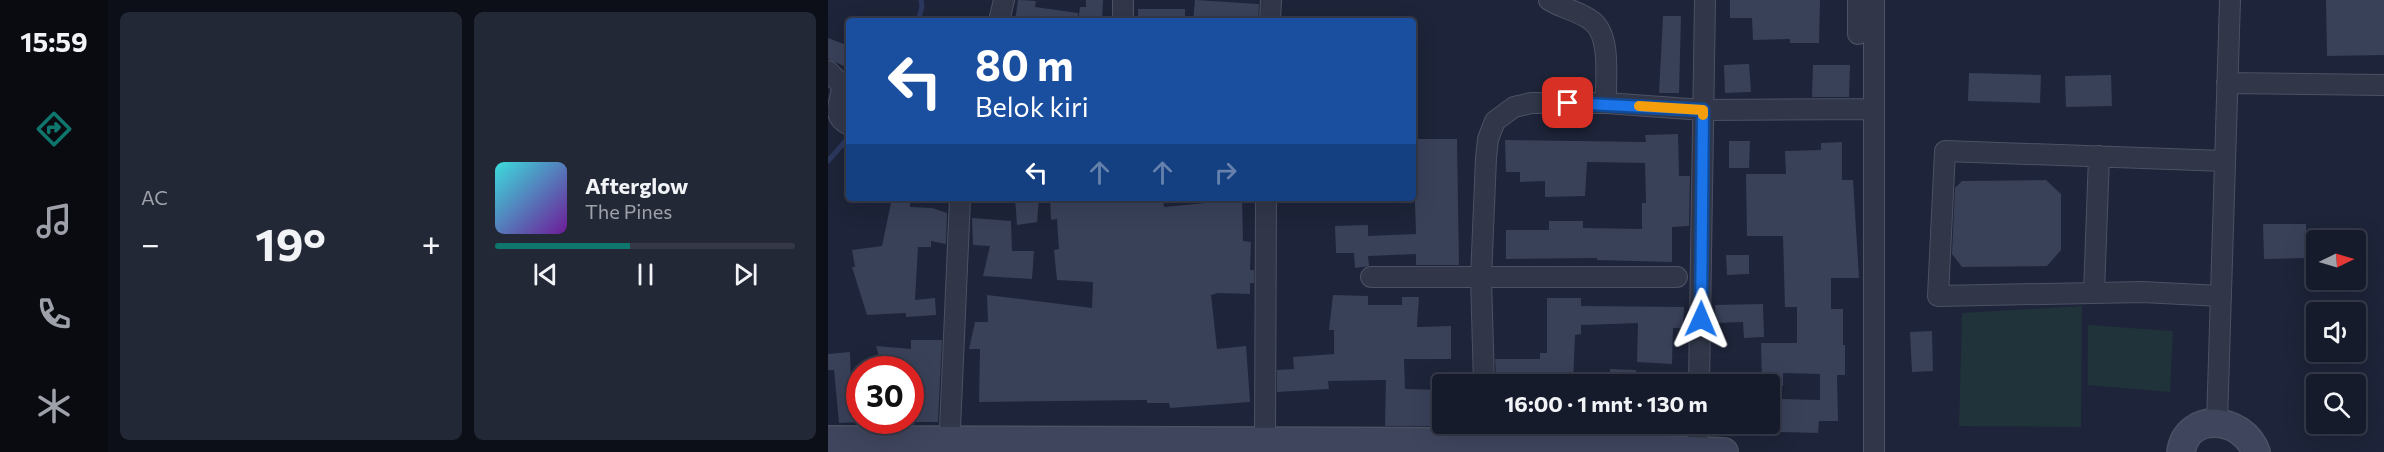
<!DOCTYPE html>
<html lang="id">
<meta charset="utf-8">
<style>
body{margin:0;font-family:Commissioner,sans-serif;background:#232837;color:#f1f3f6;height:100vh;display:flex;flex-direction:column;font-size:22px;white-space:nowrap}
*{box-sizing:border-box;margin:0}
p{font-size:20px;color:#9ea1a9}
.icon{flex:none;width:33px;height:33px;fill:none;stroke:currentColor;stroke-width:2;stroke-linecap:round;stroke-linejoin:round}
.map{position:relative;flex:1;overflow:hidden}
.side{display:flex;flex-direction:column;gap:12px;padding:12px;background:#0c0f18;width:720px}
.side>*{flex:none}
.guide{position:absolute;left:18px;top:18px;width:570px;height:183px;border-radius:6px;box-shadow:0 6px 24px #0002,0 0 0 2px #353947;background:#1a4fa0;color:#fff;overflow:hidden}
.needle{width:39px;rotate:85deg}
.tools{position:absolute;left:1478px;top:230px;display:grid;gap:12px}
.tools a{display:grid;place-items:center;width:60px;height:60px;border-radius:6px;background:#161b2b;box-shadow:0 6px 24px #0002,0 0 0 2px #353947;font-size:30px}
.speed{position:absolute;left:18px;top:356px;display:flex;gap:12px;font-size:30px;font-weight:700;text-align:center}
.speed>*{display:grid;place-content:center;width:78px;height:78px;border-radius:50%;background:#161b2b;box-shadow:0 6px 24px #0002,0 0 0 2px #353947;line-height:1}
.speed .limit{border:9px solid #d22;background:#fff;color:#111}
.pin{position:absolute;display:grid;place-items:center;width:51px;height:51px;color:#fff;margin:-26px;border-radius:12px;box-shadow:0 3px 9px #0006}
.me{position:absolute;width:66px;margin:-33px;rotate:1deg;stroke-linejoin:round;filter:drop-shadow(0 0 4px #0008)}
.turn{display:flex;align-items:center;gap:21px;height:126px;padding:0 30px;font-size:27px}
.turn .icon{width:78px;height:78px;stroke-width:2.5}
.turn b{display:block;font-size:42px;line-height:51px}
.lanes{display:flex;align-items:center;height:57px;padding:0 30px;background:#0003;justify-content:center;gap:30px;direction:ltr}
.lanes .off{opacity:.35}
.big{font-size:45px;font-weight:700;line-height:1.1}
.side .tile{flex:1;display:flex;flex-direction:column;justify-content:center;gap:9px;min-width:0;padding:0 21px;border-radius:9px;background:#232837}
.song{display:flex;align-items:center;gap:18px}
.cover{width:72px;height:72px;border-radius:9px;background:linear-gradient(135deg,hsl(180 70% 55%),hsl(280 70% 35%))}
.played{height:6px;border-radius:3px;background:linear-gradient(90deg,#0f766e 45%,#353947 45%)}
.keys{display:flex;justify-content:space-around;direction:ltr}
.heat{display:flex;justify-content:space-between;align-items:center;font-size:33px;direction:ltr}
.side .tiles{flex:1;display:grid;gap:12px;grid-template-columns:repeat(2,1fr)}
.trip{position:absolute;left:604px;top:374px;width:348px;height:60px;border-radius:6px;background:#161b2b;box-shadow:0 6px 24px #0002,0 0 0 2px #353947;font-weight:700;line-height:60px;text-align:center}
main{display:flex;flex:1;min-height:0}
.tab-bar{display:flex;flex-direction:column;width:108px;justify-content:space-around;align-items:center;background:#090b11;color:#9ea1a9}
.tab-bar .icon{width:42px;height:42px}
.tab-bar .current{color:#0f766e}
.tab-bar b{font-size:27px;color:#f1f3f6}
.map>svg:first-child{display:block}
.green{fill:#20323a}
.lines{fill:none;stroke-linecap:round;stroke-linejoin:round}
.stream{stroke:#2c375e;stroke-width:5}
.building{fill:#394159}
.street-casing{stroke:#4c5164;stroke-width:22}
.secondary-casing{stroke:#4c5164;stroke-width:30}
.street{stroke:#313749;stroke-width:20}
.secondary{stroke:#3f455d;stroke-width:27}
.route-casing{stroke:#114b97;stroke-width:15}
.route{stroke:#1a73e8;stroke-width:10}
.slow{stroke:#f59e0b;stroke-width:10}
</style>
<main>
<nav class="tab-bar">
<b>15:59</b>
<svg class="icon current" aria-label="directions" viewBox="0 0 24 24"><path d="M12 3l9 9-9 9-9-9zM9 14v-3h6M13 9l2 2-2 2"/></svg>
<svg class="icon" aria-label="music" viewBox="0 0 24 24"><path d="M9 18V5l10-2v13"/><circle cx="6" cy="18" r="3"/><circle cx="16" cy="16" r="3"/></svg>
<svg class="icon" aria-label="phone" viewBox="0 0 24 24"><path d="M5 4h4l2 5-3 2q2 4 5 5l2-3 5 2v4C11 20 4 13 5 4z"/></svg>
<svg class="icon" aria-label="climate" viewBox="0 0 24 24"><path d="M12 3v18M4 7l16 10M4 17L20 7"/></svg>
</nav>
<section class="side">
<div class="tiles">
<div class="tile"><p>AC</p>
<div class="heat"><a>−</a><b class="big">19°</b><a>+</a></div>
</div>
<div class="tile">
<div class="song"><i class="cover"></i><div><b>Afterglow</b><p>The Pines</p></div></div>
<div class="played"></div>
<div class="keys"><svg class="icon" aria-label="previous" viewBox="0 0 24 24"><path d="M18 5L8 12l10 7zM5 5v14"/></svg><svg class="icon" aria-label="pause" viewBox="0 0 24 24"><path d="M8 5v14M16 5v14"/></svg><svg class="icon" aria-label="next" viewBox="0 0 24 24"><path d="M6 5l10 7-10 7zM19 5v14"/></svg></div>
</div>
</div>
</section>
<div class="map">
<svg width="1556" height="452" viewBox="0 0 1556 452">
<rect width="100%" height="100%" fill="#1e2439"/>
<path class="green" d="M1254,306L1253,427L1131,426L1134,313Z
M1260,325L1345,331L1342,392L1260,385Z"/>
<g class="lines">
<path class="stream" d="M90,21L94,7L93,0
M0,161L21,137"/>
</g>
<path class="building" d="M190,0L208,1L207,7L250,13V21H187Z
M258,0H275L274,21H250L252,7H258Z
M367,0L431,4L430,21H365Z
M902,0H992L991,43H962V39L925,40L924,18H902Z
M1498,0H1556V55L1499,56Z
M310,9H357V21H310Z
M835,16H853L851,93H831Z
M0,38L21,46L16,66L0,59Z
M921,64L923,92L897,93L896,65Z
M985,65H1022L1021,97H984Z
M1141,73L1213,75L1212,103L1140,101Z
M1283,75L1284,106L1238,107L1237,76Z
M850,134L851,176H862L861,226L844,227V262L769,260V258L678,259V230H721V221H755V228L814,229V203H818L817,163L759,162L757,196L717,197V181L692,182V172H678L677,140L818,142L817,135Z
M585,139H629L631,265H588V254L540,256L541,266L527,268L526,253H508L507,226L540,225V236L588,234Z
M901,141H922L921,168H901Z
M1014,142V180H1025L1031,278H1003V309H1015V345H1017V375H1009L1010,421H991L990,433L953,432L954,399L992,400V374L955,373V386L934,384L933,343H969V307H957L955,236H919L918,174H958L957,151L993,150V143Z
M1218,180L1233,194V250L1219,266L1134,267L1124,254L1127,188L1134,181Z
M64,198H82V207L104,208L119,213L118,244L103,241V247H90L87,300L107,298L108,315L78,317V313L39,315L24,267H27L24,250L54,246Z
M187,198H211L209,222L189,225Z
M335,198L336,207L388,202V198H414L415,241L423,242L422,270H426V283H422V294L390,293L383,295L389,349L418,346L422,402L342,408L341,403H319V400L151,402L152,349H141L147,322H160L159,295L264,308L265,282L229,280L226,250L231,249L229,219L223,220L222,199Z
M144,218L183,221L184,251H206L204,279L155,276L162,246L145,245Z
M1435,224H1478V258L1436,259Z
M898,255H921V274L899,275Z
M505,295L540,296V305H574V297H591L589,327L623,326V359H576L577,389L615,390V426H557L558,380L500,381L501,389L449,392V370L466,369L465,357L506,354V330H501Z
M719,298H753V306L856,307L855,328H845L844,364L809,362L810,323L753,325V334L747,335L745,384H711V374H668L667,359H712V353H719Z
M935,304L936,337L916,338L915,322L888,323L887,305Z
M1104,331L1105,371L1084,372L1082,332Z
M83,340H114L110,422H82V369H55L48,346L83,349Z
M22,352L23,380H32V422L11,423L6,370H0V354Z
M782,369L808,370V384H781Z"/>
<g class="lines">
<defs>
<path id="street" d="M721,0C733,8 751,11 764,21C784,36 777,81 778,103
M171,21L176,0
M295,21V0
M442,21L443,0
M1030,34V0
M0,71L14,85C14,102 1,115 21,125
M1399,83L1556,85
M543,277H849
M1266,293L1271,156
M1393,296L1314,292L1110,296L1117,151L1397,161
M656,384L653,278L658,158L660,139L667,121L686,107L703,103H778L875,110L1045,109
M871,384L877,0
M657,423L659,452
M1389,423L1402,0
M437,440L438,198
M121,452L132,198
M869,452L870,423
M1046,452V0"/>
<path id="secondary" d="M0,440L657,442L896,452
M1353,452C1359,411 1415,416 1428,452"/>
</defs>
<use href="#street" class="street-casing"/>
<use href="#secondary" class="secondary-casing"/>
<use href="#street" class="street"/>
<use href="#secondary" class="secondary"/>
</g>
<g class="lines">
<defs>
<path id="route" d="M740,103L875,110L873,319"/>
</defs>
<use href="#route" class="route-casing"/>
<use href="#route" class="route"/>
<path class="slow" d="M811,106L875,110V115"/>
</g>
</svg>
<div class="tools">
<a><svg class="needle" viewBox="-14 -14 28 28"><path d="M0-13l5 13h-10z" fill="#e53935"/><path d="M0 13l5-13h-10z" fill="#9ea1a9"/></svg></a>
<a><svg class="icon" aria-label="sound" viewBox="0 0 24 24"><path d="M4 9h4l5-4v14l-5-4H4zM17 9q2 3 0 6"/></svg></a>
<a><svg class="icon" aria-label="search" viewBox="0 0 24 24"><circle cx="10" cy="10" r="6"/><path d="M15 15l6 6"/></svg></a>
</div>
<div class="speed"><div class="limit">30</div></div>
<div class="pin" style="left:740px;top:103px;background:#d93025"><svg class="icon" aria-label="arrive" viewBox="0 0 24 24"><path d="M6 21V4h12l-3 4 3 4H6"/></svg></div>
<svg class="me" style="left:873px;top:319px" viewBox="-20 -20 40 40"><path d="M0-17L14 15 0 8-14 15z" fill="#1a73e8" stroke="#fff" stroke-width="4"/></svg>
<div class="trip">16:00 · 1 mnt · 130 m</div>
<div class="guide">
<div class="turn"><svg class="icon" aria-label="left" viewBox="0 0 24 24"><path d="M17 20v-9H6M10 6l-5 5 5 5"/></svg><div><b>80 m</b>Belok kiri</div></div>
<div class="lanes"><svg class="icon" aria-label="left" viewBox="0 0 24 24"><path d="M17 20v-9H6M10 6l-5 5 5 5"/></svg><svg class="icon off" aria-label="ahead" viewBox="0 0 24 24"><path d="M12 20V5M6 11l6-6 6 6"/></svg><svg class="icon off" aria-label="ahead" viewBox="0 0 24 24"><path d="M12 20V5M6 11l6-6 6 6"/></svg><svg class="icon off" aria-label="right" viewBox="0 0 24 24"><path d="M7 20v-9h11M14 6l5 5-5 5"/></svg></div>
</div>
</div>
</main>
